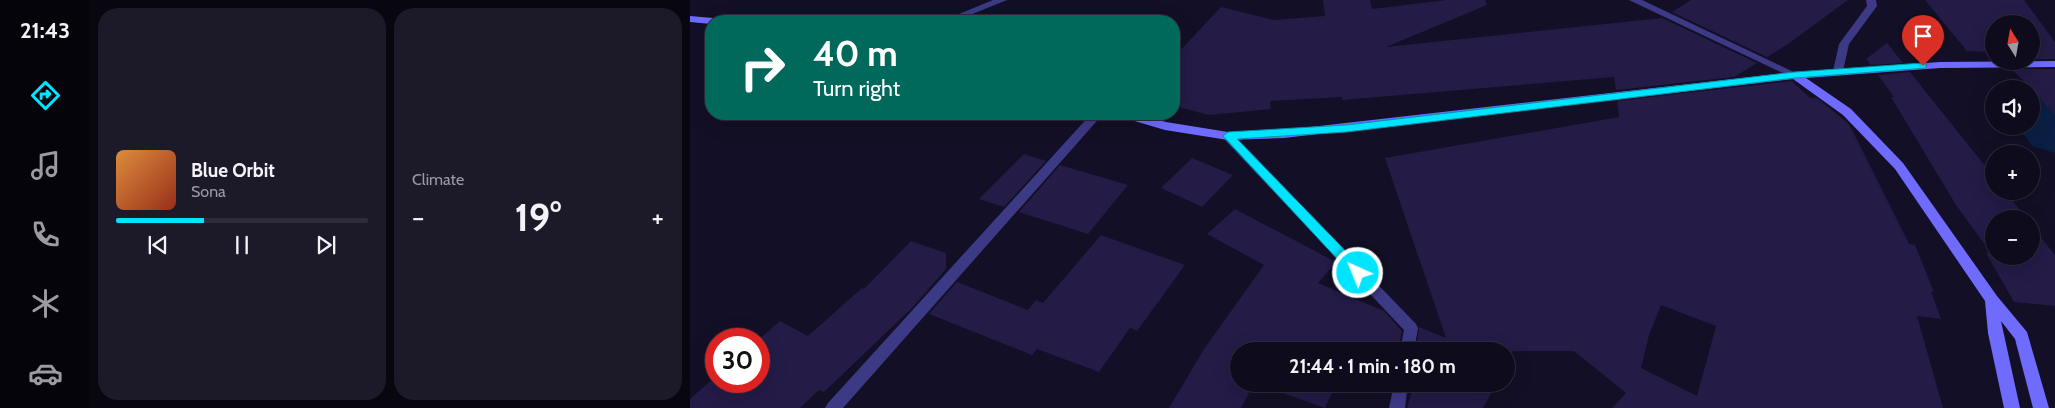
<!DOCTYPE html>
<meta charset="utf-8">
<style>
body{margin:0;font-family:Cabin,sans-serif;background:#1c1929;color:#f1f3f6;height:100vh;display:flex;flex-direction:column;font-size:19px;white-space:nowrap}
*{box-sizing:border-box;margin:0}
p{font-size:16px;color:#9b9ba3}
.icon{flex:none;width:28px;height:28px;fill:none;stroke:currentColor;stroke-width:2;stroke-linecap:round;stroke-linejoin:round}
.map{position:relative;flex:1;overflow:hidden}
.side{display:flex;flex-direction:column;gap:8px;padding:8px;background:#08060f;width:600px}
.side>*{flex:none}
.top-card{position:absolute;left:15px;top:15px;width:475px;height:105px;border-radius:20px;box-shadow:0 5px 20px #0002,0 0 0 1px #2e2b3b;background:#00695c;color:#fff;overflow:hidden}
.needle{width:32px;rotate:349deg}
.buttons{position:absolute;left:1295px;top:15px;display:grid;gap:10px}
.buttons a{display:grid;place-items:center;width:55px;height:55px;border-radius:50%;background:#0e0b1c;box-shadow:0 5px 20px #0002,0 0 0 1px #2e2b3b;font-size:25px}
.speed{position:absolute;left:15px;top:328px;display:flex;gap:10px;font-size:25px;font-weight:700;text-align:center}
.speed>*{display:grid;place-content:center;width:65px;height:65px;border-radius:50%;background:#0e0b1c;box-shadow:0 5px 20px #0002,0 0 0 1px #2e2b3b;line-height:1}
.speed .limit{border:8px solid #d22;background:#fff;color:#111}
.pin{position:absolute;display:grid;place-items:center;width:42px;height:42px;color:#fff;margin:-51px -21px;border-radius:50% 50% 50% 0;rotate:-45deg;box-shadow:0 0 5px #0007}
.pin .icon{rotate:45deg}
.me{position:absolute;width:55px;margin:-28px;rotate:316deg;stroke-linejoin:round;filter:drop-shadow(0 0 4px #0008)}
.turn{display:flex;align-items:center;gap:18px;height:105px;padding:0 25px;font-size:22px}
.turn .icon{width:65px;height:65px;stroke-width:2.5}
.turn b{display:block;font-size:35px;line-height:42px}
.big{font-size:38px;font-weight:800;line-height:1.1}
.side .widget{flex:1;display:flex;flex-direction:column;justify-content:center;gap:8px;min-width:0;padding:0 18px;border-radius:20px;background:#1c1929}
.song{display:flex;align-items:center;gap:15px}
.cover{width:60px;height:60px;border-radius:8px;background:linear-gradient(135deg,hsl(30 70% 55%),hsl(10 70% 35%))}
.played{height:5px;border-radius:2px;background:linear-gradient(90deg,#00e5ff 35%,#2e2b3b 35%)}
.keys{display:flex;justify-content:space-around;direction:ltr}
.heat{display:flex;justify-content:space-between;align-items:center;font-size:28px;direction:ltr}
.side .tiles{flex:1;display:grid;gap:8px;grid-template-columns:repeat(2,1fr)}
.trip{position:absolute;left:540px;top:342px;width:285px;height:50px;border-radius:25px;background:#0e0b1c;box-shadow:0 5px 20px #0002,0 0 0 1px #2e2b3b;font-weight:800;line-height:50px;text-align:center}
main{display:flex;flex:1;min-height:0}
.tab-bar{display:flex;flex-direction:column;width:90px;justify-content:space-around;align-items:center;background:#06040b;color:#9b9ba3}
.tab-bar .icon{width:35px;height:35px}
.tab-bar .active{color:#00e5ff}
.tab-bar b{font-size:22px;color:#f1f3f6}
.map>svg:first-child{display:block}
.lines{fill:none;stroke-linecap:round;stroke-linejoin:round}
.river{fill:#0a1f44;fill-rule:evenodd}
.building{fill:#241b47;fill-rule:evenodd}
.street{fill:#3d3a85;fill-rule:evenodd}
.secondary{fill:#6f6bff;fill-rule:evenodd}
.route{fill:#00e5ff;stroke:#0095a6}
</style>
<main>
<nav class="tab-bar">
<b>21:43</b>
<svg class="icon active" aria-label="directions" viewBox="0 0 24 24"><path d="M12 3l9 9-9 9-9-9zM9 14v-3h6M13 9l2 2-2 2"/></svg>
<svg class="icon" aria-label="music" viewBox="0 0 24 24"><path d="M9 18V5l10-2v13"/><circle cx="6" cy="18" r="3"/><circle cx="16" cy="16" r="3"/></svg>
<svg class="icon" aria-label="phone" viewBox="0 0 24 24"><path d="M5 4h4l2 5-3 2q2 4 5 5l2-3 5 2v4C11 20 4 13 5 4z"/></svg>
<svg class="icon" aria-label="climate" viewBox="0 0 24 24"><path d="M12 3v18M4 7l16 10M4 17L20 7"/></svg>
<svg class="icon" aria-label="car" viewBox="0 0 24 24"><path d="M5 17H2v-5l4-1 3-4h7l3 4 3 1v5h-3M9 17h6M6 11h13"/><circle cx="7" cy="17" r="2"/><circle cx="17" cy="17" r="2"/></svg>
</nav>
<section class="side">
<div class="tiles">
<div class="widget">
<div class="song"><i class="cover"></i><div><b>Blue Orbit</b><p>Sona</p></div></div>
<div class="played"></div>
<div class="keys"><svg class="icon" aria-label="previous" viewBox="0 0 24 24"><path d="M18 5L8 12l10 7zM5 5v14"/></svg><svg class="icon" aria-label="pause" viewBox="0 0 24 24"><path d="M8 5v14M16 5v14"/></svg><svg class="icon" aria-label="next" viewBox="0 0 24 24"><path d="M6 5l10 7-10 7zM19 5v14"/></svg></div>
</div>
<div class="widget"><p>Climate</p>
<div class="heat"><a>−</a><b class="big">19°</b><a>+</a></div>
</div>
</div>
</section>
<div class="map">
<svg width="1365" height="408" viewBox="0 0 1365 408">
<rect width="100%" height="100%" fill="#130f26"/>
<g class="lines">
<path class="river" d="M1341,82L1365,90V153L1342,146L1327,126H1341V89H1319Z"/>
</g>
<path class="building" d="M633,0H680L682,9L756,0H795L797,5L696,47L972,18L1067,63L1044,77L926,90L924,77L652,100V97L580,101L581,109L519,115L484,106V57L531,7L584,20L635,16Z
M1001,0H1158L1098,44L1077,57L982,12Z
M1235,0H1334L1365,42V59H1341V24H1304V52L1277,51Z
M1197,43L1213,63L1181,65L1176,59Z
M1322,69H1365V115L1341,89Z
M1220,72L1304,177V191H1315L1337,219H1304V256H1341V225L1365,255V306L1324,302L1296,253H1301L1266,205L1201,97H1204L1188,75Z
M1102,81L1120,98H1127L1159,124L1219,244L1225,245L1244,292L1241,291L1251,319L1227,316L1253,408H922L936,393L884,351H823L816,364V351H726L729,327L756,338L695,158L929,117L927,101ZM971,305L1026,326L1007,396L951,368L959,335Z
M334,154L356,161L314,207L289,199Z
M502,158L543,175L512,207L471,188Z
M370,165L438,185L398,234L329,212Z
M545,209L646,262L628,283L694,311L712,331L708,351H549V384H564L551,408H479L514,349L574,265L517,234Z
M411,235L495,265L447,331L440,328L409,372L347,349L342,355L239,314L267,282L338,310L346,300L353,303Z
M221,241L256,253V269L222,308L134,392L129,390L110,408H0V399L26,376V381H69V339L90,321L118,336L172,288L174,289Z
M567,384H646L635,408Z
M724,384H806L793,408H717Z"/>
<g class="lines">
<path class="street" d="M303,0H317L265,21H252Z
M939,0H952L1110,75L1105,78L1101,77Z
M1176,0H1186L1187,6L1159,44L1153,71L1148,74L1144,73L1143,71L1149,44L1177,6Z
M401,114H413L153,408H135L138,403Z
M538,132L542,133L726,324L728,328L724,351H710L714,330L534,139L532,136L534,133Z
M704,384H718L715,408H699Z"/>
<path class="secondary" d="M0,16L23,18L28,21H21V24L0,22Z
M1365,61V67L1250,68L1116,78L1161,109L1213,163L1307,296L1337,332L1359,408H1343L1325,339L1311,321L1330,408H1314L1298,333L1295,301L1205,169L1153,115L1103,79L594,138L538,140L475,130L431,117L429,114H447L476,122L538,132L594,130L1105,72L1250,62Z"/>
</g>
<path class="route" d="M1233,63L1236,64V68L1105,78L656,132L547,139L673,269L675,273L673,277H664L533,136L538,132L656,125L1105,72Z"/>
</svg>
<div class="buttons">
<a><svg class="needle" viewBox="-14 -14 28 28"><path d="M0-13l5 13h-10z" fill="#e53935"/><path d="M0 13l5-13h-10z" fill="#9b9ba3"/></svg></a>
<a><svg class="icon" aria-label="sound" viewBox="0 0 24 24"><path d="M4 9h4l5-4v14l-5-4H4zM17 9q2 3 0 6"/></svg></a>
<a>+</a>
<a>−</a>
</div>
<div class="speed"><div class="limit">30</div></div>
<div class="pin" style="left:1233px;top:66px;background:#d93025"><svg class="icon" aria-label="arrive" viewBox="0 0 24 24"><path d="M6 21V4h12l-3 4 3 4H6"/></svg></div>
<svg class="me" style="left:668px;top:273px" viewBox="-20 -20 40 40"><circle r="17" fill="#00e5ff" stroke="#fff" stroke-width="3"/><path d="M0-11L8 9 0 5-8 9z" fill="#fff"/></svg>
<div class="trip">21:44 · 1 min · 180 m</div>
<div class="top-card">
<div class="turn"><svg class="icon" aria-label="right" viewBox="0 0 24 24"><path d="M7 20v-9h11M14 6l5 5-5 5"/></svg><div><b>40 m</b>Turn right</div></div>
</div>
</div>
</main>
